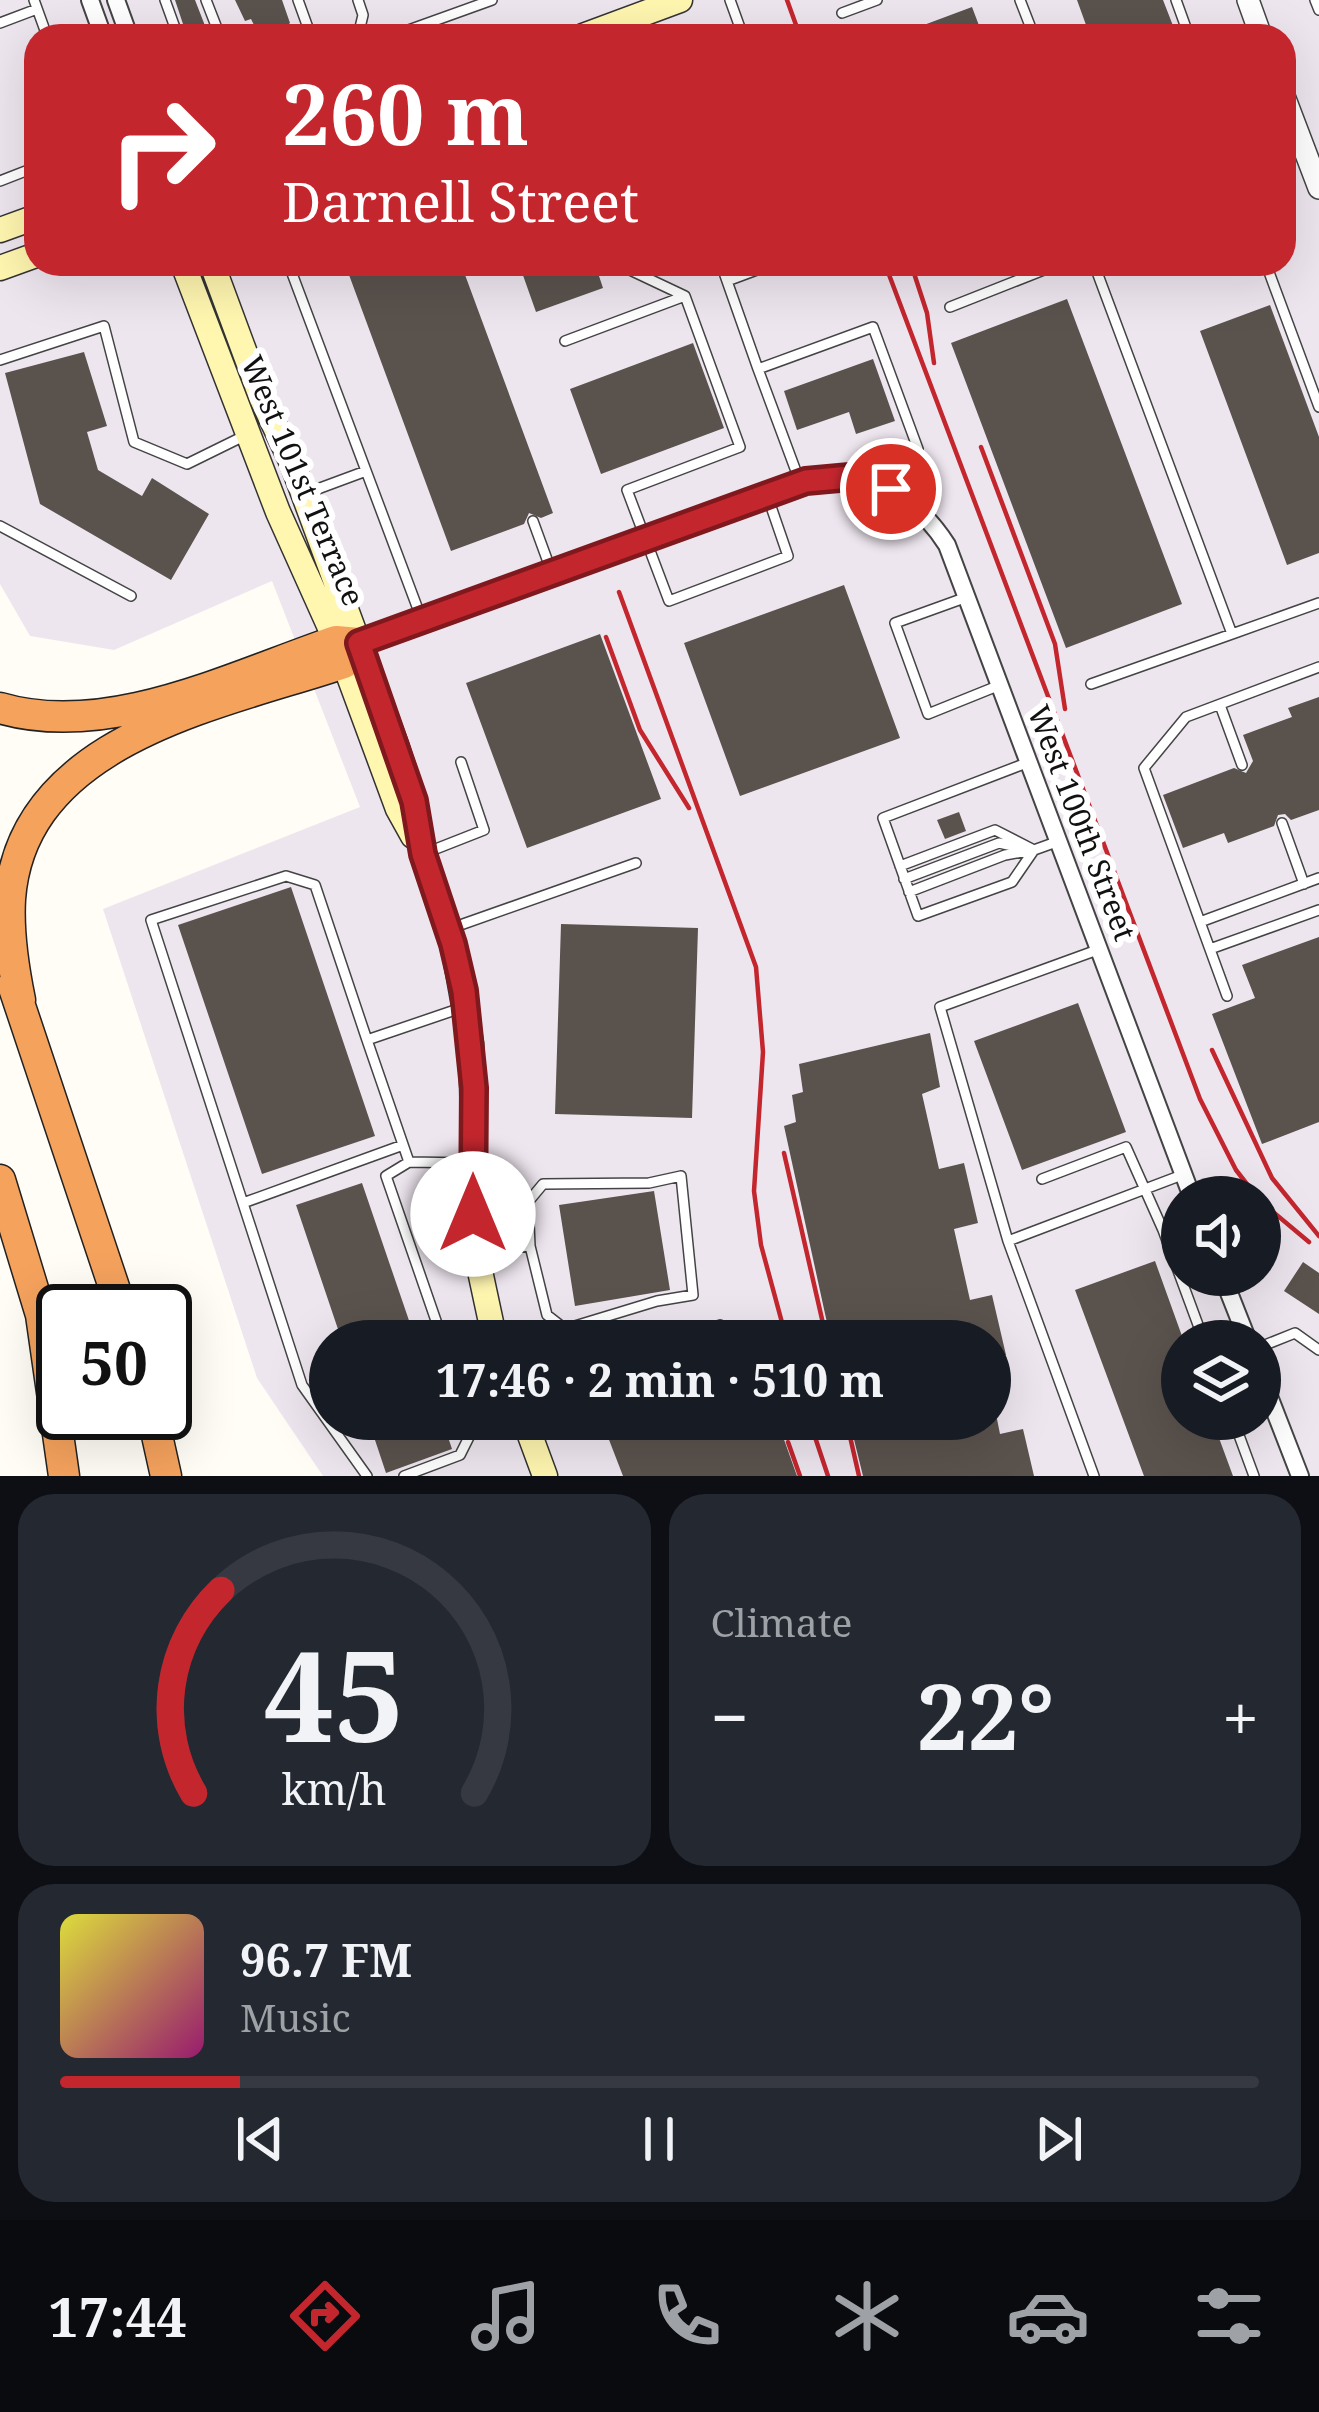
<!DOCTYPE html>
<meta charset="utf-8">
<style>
body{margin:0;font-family:"Noto Serif",serif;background:#242831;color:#f1f3f6;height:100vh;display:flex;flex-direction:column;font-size:45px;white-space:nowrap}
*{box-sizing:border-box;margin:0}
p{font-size:39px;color:#9ea1a6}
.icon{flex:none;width:66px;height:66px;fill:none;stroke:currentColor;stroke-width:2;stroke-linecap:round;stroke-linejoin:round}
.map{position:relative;height:1476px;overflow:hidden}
.side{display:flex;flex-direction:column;gap:18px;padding:18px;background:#0d0f14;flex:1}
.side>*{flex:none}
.guide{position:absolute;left:24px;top:24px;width:1272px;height:252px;border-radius:36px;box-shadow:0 12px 48px #0002;background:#c4262e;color:#fff;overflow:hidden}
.buttons{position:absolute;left:1161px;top:1176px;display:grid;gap:24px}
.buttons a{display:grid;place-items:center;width:120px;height:120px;border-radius:50%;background:#171b24;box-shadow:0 12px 48px #0002;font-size:60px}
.speed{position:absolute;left:36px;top:1284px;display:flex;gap:24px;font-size:60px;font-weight:700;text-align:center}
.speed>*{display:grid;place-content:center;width:156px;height:156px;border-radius:50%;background:#171b24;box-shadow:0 12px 48px #0002;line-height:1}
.speed .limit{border:6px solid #111;border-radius:18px;background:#fff;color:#111}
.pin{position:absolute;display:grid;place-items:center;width:102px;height:102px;color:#fff;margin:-51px;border:6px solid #fff;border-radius:50%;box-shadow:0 3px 12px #0007}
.me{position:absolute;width:132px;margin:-66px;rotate:0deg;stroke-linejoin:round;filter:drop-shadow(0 0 9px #0008)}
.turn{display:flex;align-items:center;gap:42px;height:252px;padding:0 60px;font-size:54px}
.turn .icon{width:156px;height:156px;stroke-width:2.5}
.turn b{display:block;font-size:84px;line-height:102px}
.big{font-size:90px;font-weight:700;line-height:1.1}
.side .widget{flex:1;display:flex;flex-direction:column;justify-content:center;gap:18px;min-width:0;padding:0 42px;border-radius:36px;background:#242831}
.side .dial{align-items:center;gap:0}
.dial svg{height:312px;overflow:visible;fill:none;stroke:#363941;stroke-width:7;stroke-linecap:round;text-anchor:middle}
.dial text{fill:#f1f3f6;stroke:none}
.song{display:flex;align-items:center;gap:36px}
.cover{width:144px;height:144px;border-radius:18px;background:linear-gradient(135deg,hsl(60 70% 55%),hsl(320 70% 35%))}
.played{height:12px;border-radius:6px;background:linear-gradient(90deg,#c4262e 15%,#363941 15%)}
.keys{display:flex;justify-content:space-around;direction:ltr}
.heat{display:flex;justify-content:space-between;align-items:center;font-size:66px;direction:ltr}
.side .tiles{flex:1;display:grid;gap:18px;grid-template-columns:1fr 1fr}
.widget:last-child{grid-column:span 2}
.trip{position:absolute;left:309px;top:1320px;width:702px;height:120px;border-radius:60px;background:#171b24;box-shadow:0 12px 48px #0002;font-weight:700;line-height:120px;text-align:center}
.menu{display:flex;height:192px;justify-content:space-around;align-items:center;background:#090b0e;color:#9ea1a6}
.menu .icon{width:84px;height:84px}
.menu .selected{color:#c4262e}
.menu b{font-size:54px;color:#f1f3f6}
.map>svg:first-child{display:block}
.industrial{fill:#eee6ef;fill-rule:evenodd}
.building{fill:#5a524d}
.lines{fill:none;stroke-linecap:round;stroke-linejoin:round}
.service-casing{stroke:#444;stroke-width:12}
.minor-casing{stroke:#444;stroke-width:20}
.tertiary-casing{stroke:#444;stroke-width:24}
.secondary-casing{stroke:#333;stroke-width:27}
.motorway-casing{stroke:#222;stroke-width:33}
.service{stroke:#fff;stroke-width:9}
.minor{stroke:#fff;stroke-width:16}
.tertiary{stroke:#fff;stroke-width:21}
.secondary{stroke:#fff6b0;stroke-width:24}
.motorway{stroke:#f5a25d;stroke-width:30}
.rail{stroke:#c4262e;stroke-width:4.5}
.route-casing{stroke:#7f191e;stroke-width:30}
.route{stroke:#c4262e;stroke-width:21}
.labels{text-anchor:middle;stroke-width:12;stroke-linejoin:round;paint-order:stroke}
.street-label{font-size:30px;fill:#111;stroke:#fff}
</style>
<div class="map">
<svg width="1319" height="1476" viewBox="0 0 1319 1476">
<rect width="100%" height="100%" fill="#fffdf5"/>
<path class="industrial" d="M0,0H1319V1476H323L257,1378L103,909L360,807L272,581L114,650L30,636L0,584ZM36,36H1284V264H36ZM1182,1197H1260V1275H1182ZM330,1341H990V1419H330ZM1182,1341H1260V1419H1182Z"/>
<path class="building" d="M175,0H195L209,36H187Z
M235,0H282L290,23L276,36L259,35L251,19L245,21Z
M1077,0H1163L1177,36H1090Z
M972,7L983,36H897V35Z
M345,264H461L553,513L541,518L529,513L524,524L451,551Z
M519,264H595L603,288L536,312Z
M1067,299L1182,604L1066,648L951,343Z
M1270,305L1319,437V553L1287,565L1200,331Z
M693,343L724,428L601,474L570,389Z
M84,352L107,426L87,432L98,470L142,496L152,478L209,514L171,580L40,504L5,373Z
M873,359L895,421L856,434L849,412L797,430L784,391Z
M844,585L900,738L740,796L684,643Z
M600,634L661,799L527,848L466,683Z
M1319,697V810L1291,820L1285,814L1278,815L1274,826L1228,843L1224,833L1183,848L1163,795L1234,768L1246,773L1253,761L1243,735L1292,717L1288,708Z
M959,812L966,831L945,839L937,820Z
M291,887L375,1136L262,1174L178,925Z
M561,924L698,928L692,1118L555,1114Z
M1319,937V1122L1262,1144L1212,1014L1255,998L1242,965Z
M1078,1003L1126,1132L1022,1170L974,1041Z
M930,1033L940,1087L922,1094L939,1169L964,1163L978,1223L954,1229L970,1300L992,1295L1006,1355L990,1358V1341H831L784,1126L796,1122L792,1095L803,1092L799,1064Z
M362,1183L416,1341H342L296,1205Z
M654,1191L670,1290L575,1306L559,1205Z
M1155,1261L1182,1336V1419H1212L1233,1476H1144L1075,1290Z
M1303,1262L1319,1273V1314L1284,1291Z
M368,1419H442L452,1449L386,1473Z
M601,1419H766L773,1438L782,1434L797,1476H623Z
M849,1419H997L1000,1434L1023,1429L1034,1476H863Z"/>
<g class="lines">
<defs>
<path id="service" d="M34,0L47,36
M165,0L178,36
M206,0L220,36
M298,0L311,36
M358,0L363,15L358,36
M730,0L743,36
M1020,0L1034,36
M1176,0L1189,36
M1315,0L1319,10
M842,13L877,0
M0,23L37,9
M392,36L492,0
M0,181L36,167
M628,264L630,270L685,296L740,447L627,490L669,601L788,556L767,495
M721,264L758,369
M1094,264L1232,634L1319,603
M1266,264L1319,407
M290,268L422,620
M727,281L773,264
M950,307L1059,264
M565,341L685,296
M0,360L104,326L134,442L187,464L248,434
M800,482L758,369L873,327L918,449L898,493
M304,494L366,471
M533,521L552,573
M0,526L131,596
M967,597L895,623L928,714L1000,685
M1319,667L1186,717L1144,768L1200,922L1319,878
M1091,684L1232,634
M1220,705L1242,765
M1029,762L883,818L918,916L1012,882L1034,850L1059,841
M1282,823L1304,884
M428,852L484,830L461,762
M900,866L995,830L1034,850
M904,879L999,843L1017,847
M909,892L1005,855L1034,850
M1200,922L1227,996
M449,929L636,863
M1210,949L1319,910
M461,1008L367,1040L409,1162L470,1163
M367,1040L315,885L286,876L151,920L302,1385L367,1476
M409,1162L386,1176L443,1341
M1042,1179L1126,1147L1163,1230L1204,1341
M243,1203L403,1145
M1008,1241L1182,1175
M482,1251L530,1246L547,1315L565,1329L657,1301L693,1295L681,1176L649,1183L543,1184L528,1202L530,1246
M677,1341L720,1325
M1260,1347L1295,1333L1319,1350
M1233,1419L1254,1476
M404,1476L460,1455L473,1429L496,1419
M1094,1476L1008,1241L940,1007L1100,949"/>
<path id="minor" d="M90,0L103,36
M116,0L129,36
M359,643L806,481C867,468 915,495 947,545L1192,1197
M1222,1275L1248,1341
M1260,1373L1300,1476"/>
<path id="tertiary" d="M1248,0L1261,36
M1284,96L1319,188"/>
<path id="secondary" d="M583,36L680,0
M0,230L36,217
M183,264L278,512L336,641L398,809L413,836
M212,264L262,399L292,463L396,745L414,801L423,853L453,944L471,1044L477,1257L495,1341
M0,268L36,255
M524,1419L545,1476"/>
<path id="motorway" d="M0,708C108,740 233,676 336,641L359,643
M13,985L122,1311
M20,1000C13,966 8,933 10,899C22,738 222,704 344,663L359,643
M0,1180L41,1315L64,1476
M152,1413L166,1476"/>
</defs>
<use href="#service" class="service-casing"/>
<use href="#minor" class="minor-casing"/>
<use href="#tertiary" class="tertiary-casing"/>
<use href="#secondary" class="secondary-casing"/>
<use href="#motorway" class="motorway-casing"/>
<use href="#service" class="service"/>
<use href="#minor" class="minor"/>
<use href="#tertiary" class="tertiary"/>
<use href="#secondary" class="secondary"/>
<use href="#motorway" class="motorway"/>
<path class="rail" d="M787,0L800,36
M885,264L1200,1099L1236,1170L1257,1197
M911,264L927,313L934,363
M981,447L1055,644L1065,709
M619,592L756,967L763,1052L754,1191L761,1245L787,1341
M606,637L640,730L689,808
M1212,1050L1272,1178L1319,1236
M784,1153L827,1341
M1260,1201L1309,1242
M809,1419L828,1476
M846,1419L859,1476
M788,1442L800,1476"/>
</g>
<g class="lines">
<defs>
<path id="route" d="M473,1214L474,1088L464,991L453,944L423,854L414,801L359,643L806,481L850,477L891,489"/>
</defs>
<use href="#route" class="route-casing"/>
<use href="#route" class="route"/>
</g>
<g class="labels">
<g class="street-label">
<text transform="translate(302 481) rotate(67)" y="10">West 101st Terrace</text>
<text transform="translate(1081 823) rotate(69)" y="10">West 100th Street</text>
</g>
</g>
</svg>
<div class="buttons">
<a><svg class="icon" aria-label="sound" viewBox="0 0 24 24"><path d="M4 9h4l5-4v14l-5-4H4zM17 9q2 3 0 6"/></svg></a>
<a><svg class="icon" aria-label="layers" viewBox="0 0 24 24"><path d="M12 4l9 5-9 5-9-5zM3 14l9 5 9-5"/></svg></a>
</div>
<div class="speed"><div class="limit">50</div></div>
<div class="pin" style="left:891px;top:489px;background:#d93025"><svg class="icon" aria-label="arrive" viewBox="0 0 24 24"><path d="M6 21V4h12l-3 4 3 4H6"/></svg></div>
<svg class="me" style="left:473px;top:1214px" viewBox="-20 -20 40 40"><circle r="19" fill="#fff"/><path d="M0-13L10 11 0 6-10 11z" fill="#c4262e"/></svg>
<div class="trip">17:46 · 2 min · 510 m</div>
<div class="guide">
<div class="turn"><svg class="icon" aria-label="right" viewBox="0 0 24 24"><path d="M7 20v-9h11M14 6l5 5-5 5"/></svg><div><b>260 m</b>Darnell Street</div></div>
</div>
</div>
<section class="side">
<div class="tiles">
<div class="widget dial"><svg viewBox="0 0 100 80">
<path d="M14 69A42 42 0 1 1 86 69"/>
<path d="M14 69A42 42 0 0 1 21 17" stroke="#c4262e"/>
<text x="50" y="56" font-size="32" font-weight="700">45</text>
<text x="50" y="72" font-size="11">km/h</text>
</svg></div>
<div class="widget"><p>Climate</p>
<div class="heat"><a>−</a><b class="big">22°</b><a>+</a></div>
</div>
<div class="widget">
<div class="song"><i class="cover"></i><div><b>96.7 FM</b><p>Music</p></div></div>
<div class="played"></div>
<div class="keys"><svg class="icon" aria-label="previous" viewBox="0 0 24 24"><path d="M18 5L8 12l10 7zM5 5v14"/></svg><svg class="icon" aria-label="pause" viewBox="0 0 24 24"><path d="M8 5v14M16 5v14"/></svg><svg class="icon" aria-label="next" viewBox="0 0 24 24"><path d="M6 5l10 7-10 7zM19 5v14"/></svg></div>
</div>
</div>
</section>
<nav class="menu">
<b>17:44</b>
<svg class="icon selected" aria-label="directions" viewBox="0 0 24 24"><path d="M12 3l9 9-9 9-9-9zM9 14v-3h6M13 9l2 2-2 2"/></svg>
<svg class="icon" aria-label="music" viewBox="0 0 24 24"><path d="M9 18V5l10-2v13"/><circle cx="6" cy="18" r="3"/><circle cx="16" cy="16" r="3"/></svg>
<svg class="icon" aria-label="phone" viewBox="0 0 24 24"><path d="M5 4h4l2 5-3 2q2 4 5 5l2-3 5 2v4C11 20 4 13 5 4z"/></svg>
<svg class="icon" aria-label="climate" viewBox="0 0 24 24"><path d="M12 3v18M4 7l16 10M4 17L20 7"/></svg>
<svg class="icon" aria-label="car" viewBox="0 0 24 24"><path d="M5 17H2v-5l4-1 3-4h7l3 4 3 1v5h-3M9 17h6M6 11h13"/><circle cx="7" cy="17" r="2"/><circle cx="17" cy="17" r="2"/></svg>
<svg class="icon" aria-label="filters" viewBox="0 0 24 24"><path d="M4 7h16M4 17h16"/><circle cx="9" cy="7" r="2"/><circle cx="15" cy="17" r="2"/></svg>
</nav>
